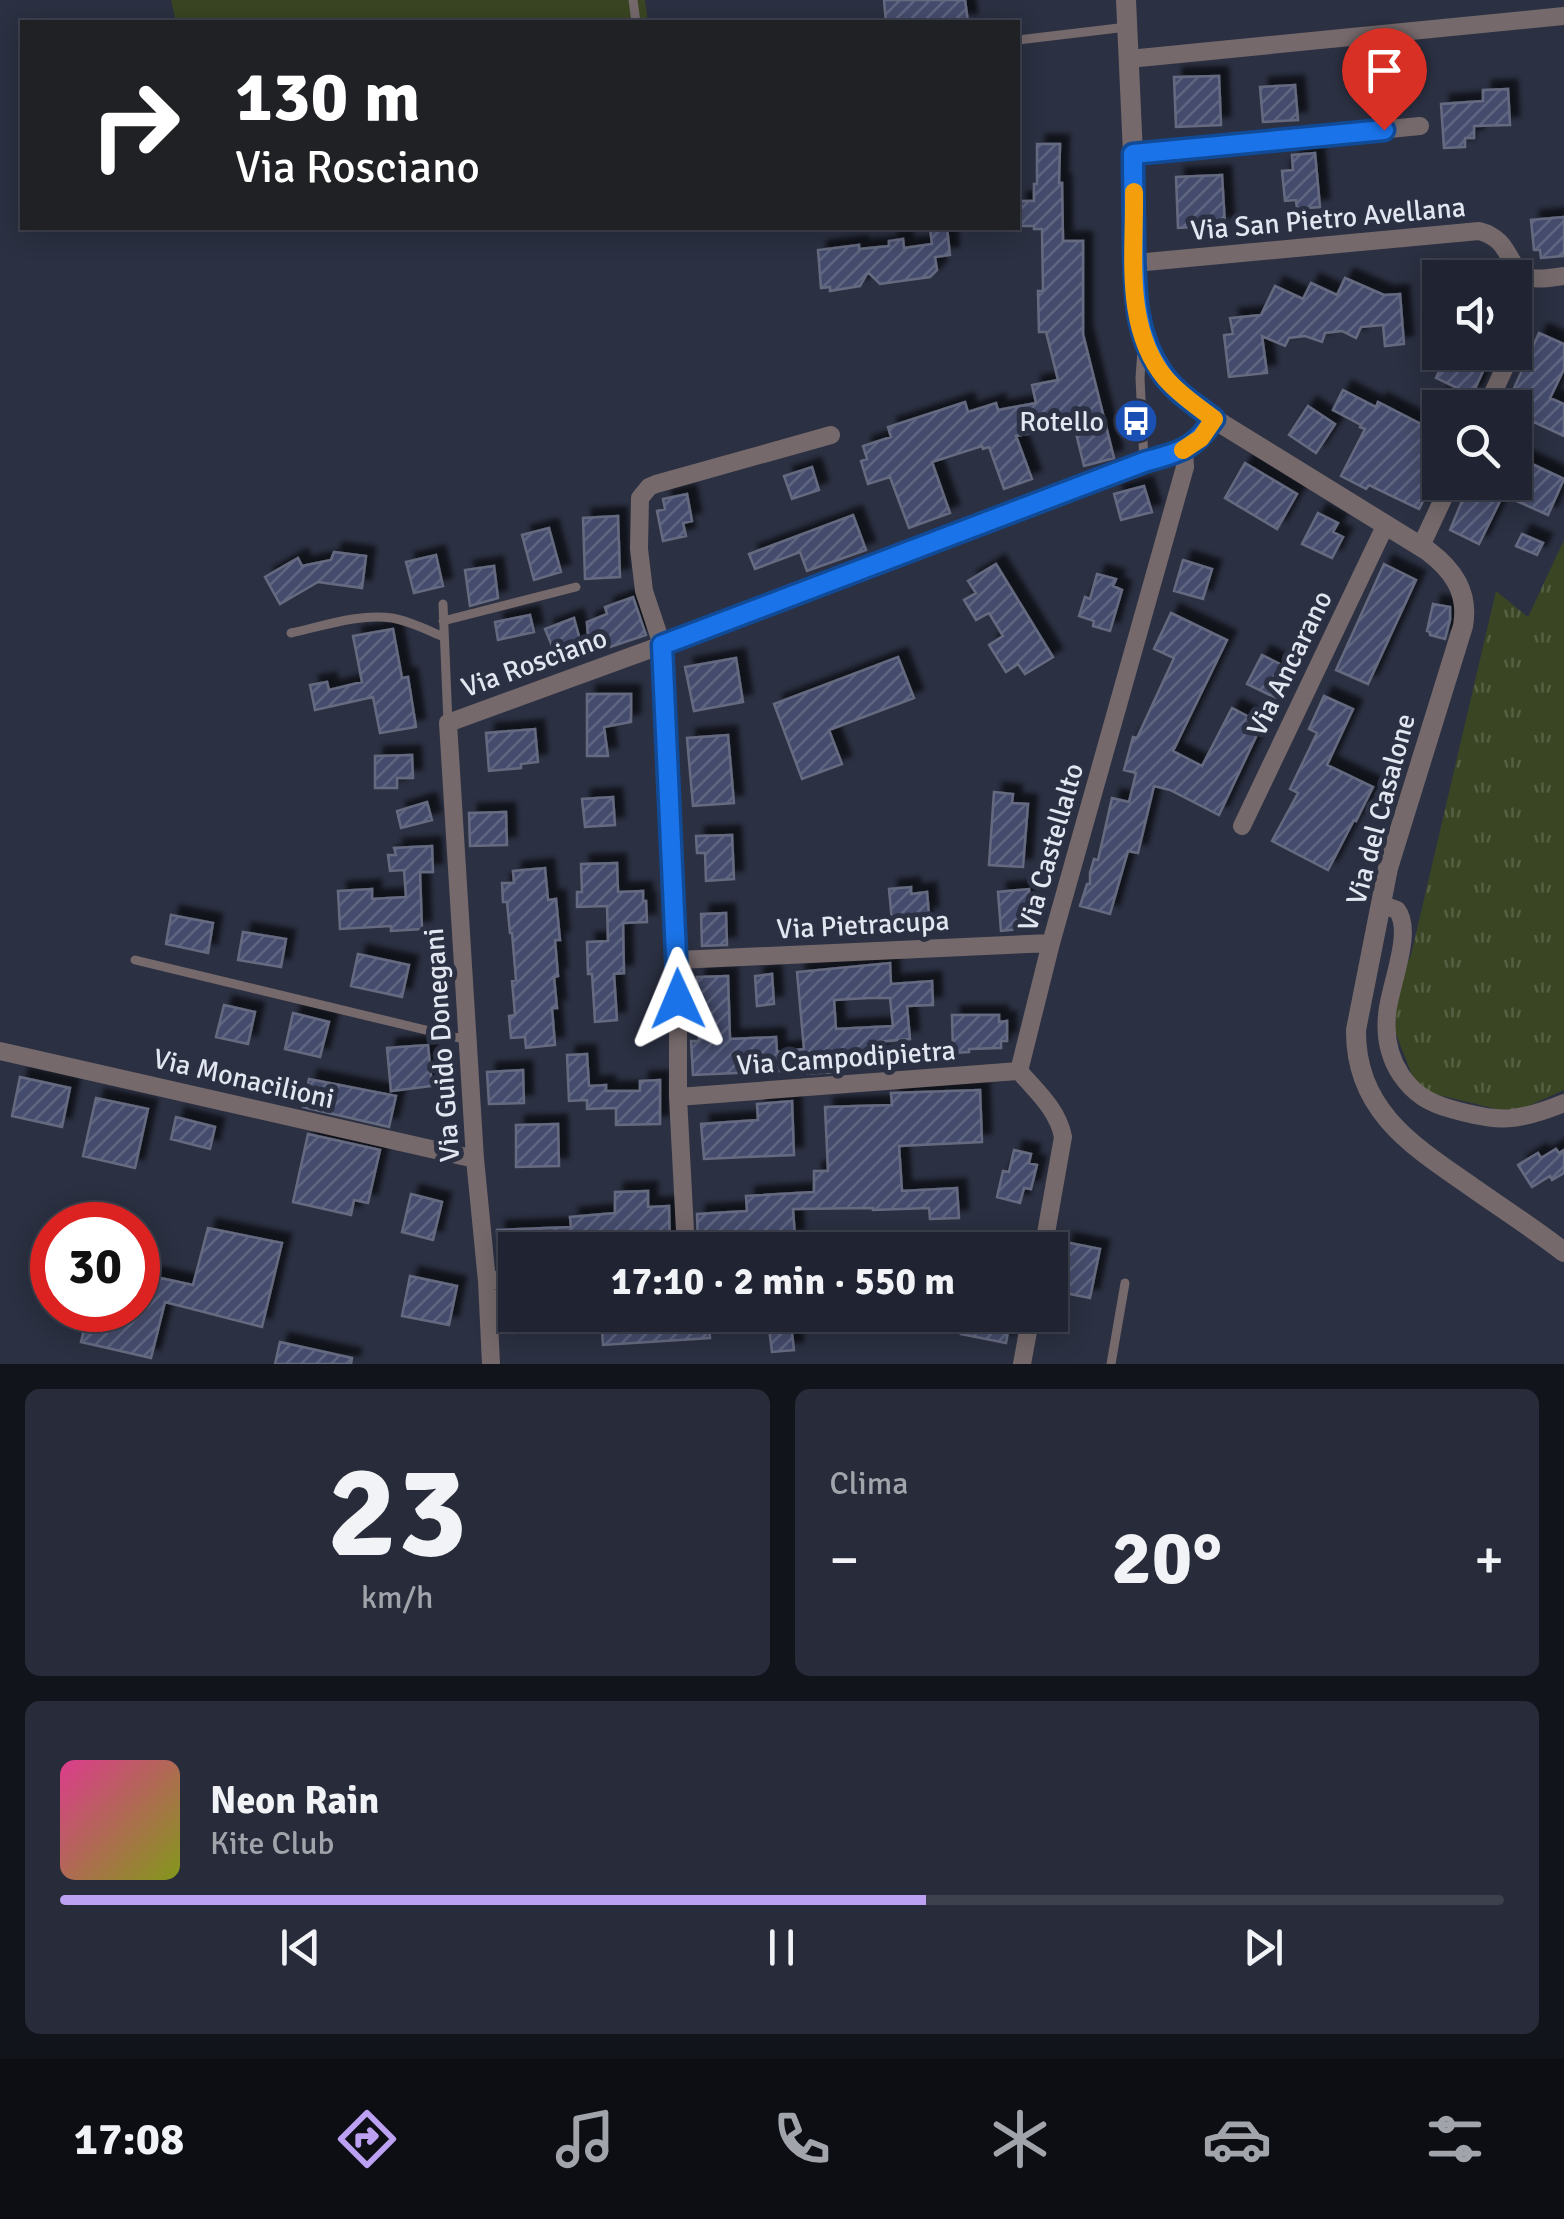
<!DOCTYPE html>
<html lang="it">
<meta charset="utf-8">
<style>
body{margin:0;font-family:Signika,sans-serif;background:#282c3a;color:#f1f3f6;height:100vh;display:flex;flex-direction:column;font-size:38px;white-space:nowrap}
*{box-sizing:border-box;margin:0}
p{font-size:32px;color:#a2a4ac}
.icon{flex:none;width:55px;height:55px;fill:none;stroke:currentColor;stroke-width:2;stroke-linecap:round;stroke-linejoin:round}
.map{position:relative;height:1364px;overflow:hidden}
.details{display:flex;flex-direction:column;gap:25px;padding:25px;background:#12141c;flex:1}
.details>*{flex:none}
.guide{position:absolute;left:20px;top:20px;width:1000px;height:210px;border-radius:0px;box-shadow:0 5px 25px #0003,0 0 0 2px #3d414d;background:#202124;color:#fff;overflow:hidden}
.buttons{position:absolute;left:1422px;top:260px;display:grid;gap:20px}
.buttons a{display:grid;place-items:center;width:110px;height:110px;border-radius:0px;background:#202432;box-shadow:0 5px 25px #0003,0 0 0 2px #3d414d;font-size:50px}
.speed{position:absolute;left:30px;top:1202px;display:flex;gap:20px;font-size:50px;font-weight:700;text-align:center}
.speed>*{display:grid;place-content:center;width:130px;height:130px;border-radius:50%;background:#202432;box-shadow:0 5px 25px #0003,0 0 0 2px #3d414d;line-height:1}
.speed .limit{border:15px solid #d22;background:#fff;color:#111}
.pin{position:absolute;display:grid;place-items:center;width:85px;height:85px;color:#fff;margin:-102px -42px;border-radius:50% 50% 50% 0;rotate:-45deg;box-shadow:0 0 10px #0007}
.pin .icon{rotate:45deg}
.me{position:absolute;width:110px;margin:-55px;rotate:359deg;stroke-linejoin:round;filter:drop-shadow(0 0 8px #0008)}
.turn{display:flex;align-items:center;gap:35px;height:210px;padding:0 50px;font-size:45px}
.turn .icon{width:130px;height:130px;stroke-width:2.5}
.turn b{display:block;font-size:70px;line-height:85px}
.big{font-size:75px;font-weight:800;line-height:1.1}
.details .card{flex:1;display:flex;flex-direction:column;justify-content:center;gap:15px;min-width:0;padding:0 35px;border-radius:15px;background:#282c3a}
.details .dial{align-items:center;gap:0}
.dial b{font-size:130px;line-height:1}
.song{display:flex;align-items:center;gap:30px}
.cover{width:120px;height:120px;border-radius:15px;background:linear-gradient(135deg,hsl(330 70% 55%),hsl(70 70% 35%))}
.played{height:10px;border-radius:5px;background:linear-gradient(90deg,#bca0f2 60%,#3d414d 60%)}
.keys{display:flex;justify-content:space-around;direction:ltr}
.heat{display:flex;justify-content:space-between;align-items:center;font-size:55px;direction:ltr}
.details .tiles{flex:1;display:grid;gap:25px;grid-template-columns:1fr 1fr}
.card:last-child{grid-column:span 2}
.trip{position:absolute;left:498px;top:1232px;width:570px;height:100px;border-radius:0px;background:#202432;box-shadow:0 5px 25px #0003,0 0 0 2px #3d414d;font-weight:800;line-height:100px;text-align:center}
.dock{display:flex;height:160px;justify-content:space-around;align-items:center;background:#0d0e14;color:#a2a4ac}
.dock .icon{width:70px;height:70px}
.dock .on{color:#bca0f2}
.dock b{font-size:45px;color:#f1f3f6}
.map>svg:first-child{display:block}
.grass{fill:url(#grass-tufts)}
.pitch{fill:#3a4523}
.building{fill:url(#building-hatch);stroke:#666b80;stroke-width:2.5;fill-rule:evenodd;filter:url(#shadow)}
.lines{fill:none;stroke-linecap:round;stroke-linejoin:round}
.service{stroke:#75696b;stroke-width:9}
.minor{stroke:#75696b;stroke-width:18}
.tertiary{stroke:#75696b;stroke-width:20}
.route-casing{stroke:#114b97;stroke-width:25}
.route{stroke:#1a73e8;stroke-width:18}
.slow{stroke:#f59e0b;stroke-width:18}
.labels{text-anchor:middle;stroke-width:10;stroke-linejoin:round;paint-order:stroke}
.street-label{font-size:28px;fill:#e2e6f1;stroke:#2b3042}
.poi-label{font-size:28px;fill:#e2e6f1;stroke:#2b3042;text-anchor:end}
</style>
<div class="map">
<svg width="1564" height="1364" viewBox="0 0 1564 1364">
<defs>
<pattern id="grass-tufts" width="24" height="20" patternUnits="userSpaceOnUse" patternTransform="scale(2.5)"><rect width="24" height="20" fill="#3a4523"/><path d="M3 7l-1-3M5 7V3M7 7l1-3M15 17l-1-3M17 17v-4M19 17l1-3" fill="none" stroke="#566043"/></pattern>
<pattern id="building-hatch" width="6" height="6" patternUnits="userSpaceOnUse" patternTransform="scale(2.5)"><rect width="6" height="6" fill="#444c6c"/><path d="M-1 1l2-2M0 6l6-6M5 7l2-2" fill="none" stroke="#5f6681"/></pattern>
<filter id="shadow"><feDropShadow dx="9" dy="-9" stdDeviation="2.5" flood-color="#0009"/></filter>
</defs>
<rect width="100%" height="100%" fill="#2b3042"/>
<path class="grass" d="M1564,540V1090L1513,1113L1418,1090L1387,1011L1411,955L1496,591L1528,617Z"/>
<path class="pitch" d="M171,0H645L648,22H176Z"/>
<path class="building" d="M884,0H965L968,22H886Z
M1219,76L1221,125L1176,127L1174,77Z
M1295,85L1298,120L1263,122L1260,87Z
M1508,89L1510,125L1474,126V138H1465V147L1444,148L1441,104L1483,101V90Z
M1037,144H1060L1059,183H1062L1063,241H1083V334L1114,458L1084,466L1074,425L1016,436L1032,479L1004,489L989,447L983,449L982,446L932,462L950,513L909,528L890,477L868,484L861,461L867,459L863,446L891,437L888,427L965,402L968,412L996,403L998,410L1036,403L1032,385L1058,380L1046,332H1039L1038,291H1043L1042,229H1034V226H1018V201H1034V184H1037Z
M1315,153L1320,207L1297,209L1296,200L1285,201L1282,171L1293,170L1292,155Z
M1222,175L1225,225L1178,228L1176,177Z
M1564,217V256L1541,258L1540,250H1534L1531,220Z
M930,228H947L950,255L935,257L937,270L930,277L880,284L868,272L860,286L830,291V287L821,288L818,250L859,245V249L889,246V241L903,239L904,248L932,244Z
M1345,278L1384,295L1400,294L1404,344L1385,346L1383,325L1361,327L1356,338L1342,331L1325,333L1322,342L1305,336L1289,338L1285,346L1262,336L1267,373L1229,377L1224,335L1233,334L1230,318L1261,315L1275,286L1303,299L1311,283L1337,295Z
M1539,333L1564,344V369L1550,398L1564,404V436L1534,422L1531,428L1515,420V408H1505Z
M1448,352H1492L1472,395L1436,378Z
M1343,390L1376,407L1378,402L1425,426L1440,395V466L1419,509L1369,485L1366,489L1341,476L1365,429L1360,427L1361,425L1333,410Z
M1308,406L1335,424L1316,453L1289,435Z
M1515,456L1564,479L1548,515L1503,495L1479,544L1450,530L1470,482H1515Z
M1245,463L1297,494L1277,529L1225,498Z
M812,467L819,490L792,499L784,476Z
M1144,486L1152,512L1121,520L1114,494Z
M687,494L692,521L683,523L686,536L663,541L657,511L665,509L663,499Z
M1318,513L1338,523L1333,532L1343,537L1332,558L1302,544Z
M853,515L866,550L807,571L800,552L755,569L749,554Z
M618,516L620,577L585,579L583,518Z
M549,528L561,572L534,580L522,535Z
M1522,534L1543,543L1537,555L1516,546Z
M334,552L366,556L362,588L318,582L280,604L265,577L298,558L302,566L331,560Z
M436,555L443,586L414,593L406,562Z
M1183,560L1212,569L1203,599L1174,591Z
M996,564L1053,657L1025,674L1018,664L1006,672L989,645L1003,636L989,613L976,620L964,600L976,593L968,581Z
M1384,564L1416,580L1368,684L1336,670Z
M494,566L498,598L470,606L465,570Z
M1097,574L1116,579L1113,586L1122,590L1110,631L1093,626L1094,621L1079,616L1085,597L1090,599Z
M633,597L646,635L589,654L587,622L607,614L605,607Z
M1433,604L1450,607V620L1445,639L1430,635V632L1427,631Z
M1171,613L1227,640L1173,751L1202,766L1232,708L1262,724L1219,815L1170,790L1154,786L1138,853L1128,851L1110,914L1080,906L1087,884H1090V873L1094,859L1098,860L1112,798L1129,802L1136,773L1124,770L1133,737L1137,738L1174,658L1154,649Z
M530,615L534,632L498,640L495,622Z
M574,618L584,655L560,665L545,629Z
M393,629L402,678L408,677L416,727L380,733L373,697L315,710L310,685L327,682L329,690L362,682L353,636Z
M1262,655L1290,669L1276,698L1247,684Z
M898,657L914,698L829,730L842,764L802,779L774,704Z
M736,658L743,702L694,711L685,667Z
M587,694H631V722L604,727L608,756H587Z
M1324,696L1353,709L1327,765L1373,787L1356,821L1354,820L1328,870L1272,841L1298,793L1290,789L1317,733L1309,729Z
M535,729L538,762L521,764V768L489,771L486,733Z
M728,735L734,803L693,806L687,738Z
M412,755L413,778H397V788H375V756Z
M994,792L1013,794L1012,803L1028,804L1023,867L989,865Z
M613,797L615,825L585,827L582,799Z
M427,802L432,820L401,828L397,811Z
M506,812L507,845L470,846L469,813Z
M732,835L734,879L706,881L705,853H697L696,836Z
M432,846L433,872H420L422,929L391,931V926L340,929L338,891L372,889V899L406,897L404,870L390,871L388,855H396L394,848Z
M617,863L618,892L643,891V901H646L647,922L623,923L624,973L614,974L617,1020L595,1022L592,974H588L587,942L608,941L607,906L577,907V892H582L581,864Z
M545,868L548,900L556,899L560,940H555L558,976L554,977L557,1008H552L555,1045L526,1048L525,1037L511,1038L509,1016L515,1015L512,981L516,980L512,933H510L507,902H503L502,883H514L513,871Z
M911,887V894L927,892L929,915H922L924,929L893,932L889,889Z
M1029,889L1032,928L1001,931L998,892Z
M726,913L727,945L702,946L701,914Z
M171,915L213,923L208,953L166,944Z
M243,932L286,939L281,967L238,960Z
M358,954L409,965L402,997L351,986Z
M890,963L891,984L932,981L933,1005L907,1006L910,1039L877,1042L879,1063L836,1066L837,1072L801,1074V1070L693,1075L691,1041H699L697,977L728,976L730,1039L776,1037L777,1052L804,1049L797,972ZM869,998H890L893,1026L836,1029L834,1000Z
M772,974L774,1004L757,1006L755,976Z
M224,1005L255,1012L248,1044L216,1037Z
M293,1013L329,1022L320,1057L285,1049Z
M952,1015H999V1022L1007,1021V1041H1001V1048L969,1049V1052L953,1053Z
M428,1045L432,1086L391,1091L387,1048Z
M587,1054L589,1086L606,1085V1091H640V1081L660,1080V1124L616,1125V1108L587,1109V1100L569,1101L567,1055Z
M523,1070L524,1103L489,1104L487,1072Z
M20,1077L70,1088L62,1127L12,1116Z
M309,1079L396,1096L389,1127L303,1107Z
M980,1090L982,1142L899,1146L902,1191L957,1188L959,1218L930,1219L929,1208L873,1210V1208L793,1209L795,1238L729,1242L730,1245L698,1247L697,1214L747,1211L746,1196L814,1192V1171H828L825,1107L892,1105L891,1093Z
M96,1098L148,1109L135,1168L83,1156Z
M792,1101L794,1155L704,1159L701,1124L758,1120L757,1104Z
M176,1117L215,1127L210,1149L171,1139Z
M558,1124L559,1166L516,1167V1125Z
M308,1134L380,1150L368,1203L354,1200L351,1215L293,1202Z
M1556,1149L1559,1153L1564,1150V1173L1552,1180L1550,1176L1532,1187L1518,1165L1538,1153L1541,1158Z
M1014,1150L1031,1154L1029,1163L1037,1165L1031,1189L1024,1188L1020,1203L997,1197L1003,1171L1009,1172Z
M648,1191V1207L669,1206L670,1250H633L632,1245L575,1250H515V1266H498L497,1230L571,1227L570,1217L615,1213V1192Z
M411,1194L442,1202L433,1240L402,1232Z
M208,1228L282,1243L262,1327L165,1302L151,1358L81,1342L89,1310H138V1278L141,1279L142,1274L193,1285Z
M1065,1242L1100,1249L1090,1298L1055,1291Z
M410,1276L457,1286L449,1325L402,1316Z
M512,1315H539L540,1331L514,1333Z
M601,1315H708L710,1338L603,1345Z
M965,1315H1011L1006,1343L961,1334Z
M791,1325L794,1350L772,1352L769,1328Z
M280,1342L352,1358L351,1364H275Z"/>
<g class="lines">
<path class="service" d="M633,0L636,22
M1018,40L1127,27
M1142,350L1140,378L1144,462
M443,604L448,723
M443,621L576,587
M291,633C323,626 360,613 392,618C410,621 427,630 444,637
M135,960L467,1040
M1111,1364L1125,1283"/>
<path class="minor" d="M1129,59L1564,16
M1133,154L1420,126
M1135,263L1479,231C1514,240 1505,270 1532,278C1542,280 1554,277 1564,276
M1515,346L1525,325
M1486,408L1512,352
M1421,546L1451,482
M1242,826L1386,524
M1380,904L1397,910C1414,932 1389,987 1387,1015C1385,1036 1389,1057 1401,1075C1414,1094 1429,1103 1451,1109C1500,1123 1517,1122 1564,1103
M678,960L1051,943
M0,1051L475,1159
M678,1097L1019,1071
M686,1250L678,1097V960L662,645L644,591L639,549L640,498L649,487L656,484L831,435
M924,1250L933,1249
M1043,1250L1063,1137C1058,1110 1037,1092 1019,1071L1051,943L1185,467L1184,450
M487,1281L515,1278
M491,1364L487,1281L475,1159L448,723L662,645L1144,462C1179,451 1193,451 1214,419
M1022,1364L1031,1315"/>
<path class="tertiary" d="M1126,0L1133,154L1135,296L1140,326L1155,363L1170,383L1214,419L1428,551C1453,570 1469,592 1463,626L1388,868L1356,1030C1355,1109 1411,1145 1469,1185C1500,1207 1533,1228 1564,1252"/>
</g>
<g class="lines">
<defs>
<path id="route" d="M678,999L662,645L1144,462C1179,452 1193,451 1214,419C1196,405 1175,392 1162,373C1135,335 1135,292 1134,247C1134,216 1133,185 1133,154L1384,130"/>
</defs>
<use href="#route" class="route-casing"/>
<use href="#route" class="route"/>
<path class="slow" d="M1134,192C1135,254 1123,328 1166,379C1180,395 1198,407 1214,419L1201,438L1183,450"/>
</g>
<defs>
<symbol id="bus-disc" viewBox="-11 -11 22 22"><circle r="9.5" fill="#1a4fb4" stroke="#2b3042"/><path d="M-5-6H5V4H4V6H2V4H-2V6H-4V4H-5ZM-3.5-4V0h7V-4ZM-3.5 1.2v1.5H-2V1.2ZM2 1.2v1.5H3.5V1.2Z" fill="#fff"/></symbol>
</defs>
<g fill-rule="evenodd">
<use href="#bus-disc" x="1111" y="396" width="50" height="50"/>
</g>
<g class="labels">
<g class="street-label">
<text transform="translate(1328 218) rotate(-5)" y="10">Via San Pietro Avellana</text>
<text transform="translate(534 662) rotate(-20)" y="10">Via Rosciano</text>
<text transform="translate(1289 663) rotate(-64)" y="10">Via Ancarano</text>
<text transform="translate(1380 809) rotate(-75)" y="10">Via del Casalone</text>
<text transform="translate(1050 847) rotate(-74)" y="10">Via Castellalto</text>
<text transform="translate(863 924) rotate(-3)" y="10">Via Pietracupa</text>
<text transform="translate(441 1045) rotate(-94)" y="10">Via Guido Donegani</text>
<text transform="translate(846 1057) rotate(-4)" y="10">Via Campodipietra</text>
<text transform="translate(244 1078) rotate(13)" y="10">Via Monacilioni</text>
</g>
<g class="poi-label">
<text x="1104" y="431">Rotello</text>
</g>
</g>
</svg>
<div class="buttons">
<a><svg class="icon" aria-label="sound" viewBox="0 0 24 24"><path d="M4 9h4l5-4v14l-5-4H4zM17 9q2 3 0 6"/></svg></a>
<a><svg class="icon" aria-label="search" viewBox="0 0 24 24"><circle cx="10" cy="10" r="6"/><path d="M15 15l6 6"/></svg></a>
</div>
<div class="speed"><div class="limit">30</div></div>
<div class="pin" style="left:1384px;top:130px;background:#d93025"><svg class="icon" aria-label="arrive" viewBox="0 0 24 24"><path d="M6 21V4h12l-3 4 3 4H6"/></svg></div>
<svg class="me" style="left:678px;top:999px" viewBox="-20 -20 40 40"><path d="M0-17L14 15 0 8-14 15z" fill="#1a73e8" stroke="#fff" stroke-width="4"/></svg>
<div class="trip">17:10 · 2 min · 550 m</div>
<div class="guide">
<div class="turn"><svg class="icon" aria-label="right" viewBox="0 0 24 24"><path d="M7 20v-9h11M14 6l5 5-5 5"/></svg><div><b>130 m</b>Via Rosciano</div></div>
</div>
</div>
<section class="details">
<div class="tiles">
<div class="card dial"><b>23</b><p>km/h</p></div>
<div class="card"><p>Clima</p>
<div class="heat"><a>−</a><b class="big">20°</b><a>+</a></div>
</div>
<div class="card">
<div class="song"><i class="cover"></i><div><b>Neon Rain</b><p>Kite Club</p></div></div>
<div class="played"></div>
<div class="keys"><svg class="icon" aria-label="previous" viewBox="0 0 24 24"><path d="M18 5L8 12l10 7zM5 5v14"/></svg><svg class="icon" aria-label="pause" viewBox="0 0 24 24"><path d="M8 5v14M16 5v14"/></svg><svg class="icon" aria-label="next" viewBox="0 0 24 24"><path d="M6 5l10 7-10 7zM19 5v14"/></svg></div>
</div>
</div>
</section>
<nav class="dock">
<b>17:08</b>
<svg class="icon on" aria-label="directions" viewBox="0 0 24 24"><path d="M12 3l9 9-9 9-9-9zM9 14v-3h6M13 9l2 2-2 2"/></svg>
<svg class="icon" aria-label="music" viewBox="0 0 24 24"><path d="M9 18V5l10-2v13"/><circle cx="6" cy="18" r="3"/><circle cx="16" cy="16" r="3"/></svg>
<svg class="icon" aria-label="phone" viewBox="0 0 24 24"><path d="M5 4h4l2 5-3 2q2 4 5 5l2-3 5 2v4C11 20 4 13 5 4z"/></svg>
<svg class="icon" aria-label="climate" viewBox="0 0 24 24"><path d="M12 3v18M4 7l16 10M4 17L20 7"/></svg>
<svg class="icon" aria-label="car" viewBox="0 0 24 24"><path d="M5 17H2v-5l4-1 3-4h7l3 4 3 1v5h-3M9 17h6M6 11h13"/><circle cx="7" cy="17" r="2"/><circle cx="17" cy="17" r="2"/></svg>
<svg class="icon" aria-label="filters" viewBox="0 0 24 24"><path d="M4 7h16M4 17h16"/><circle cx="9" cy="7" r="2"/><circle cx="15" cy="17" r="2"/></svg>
</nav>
